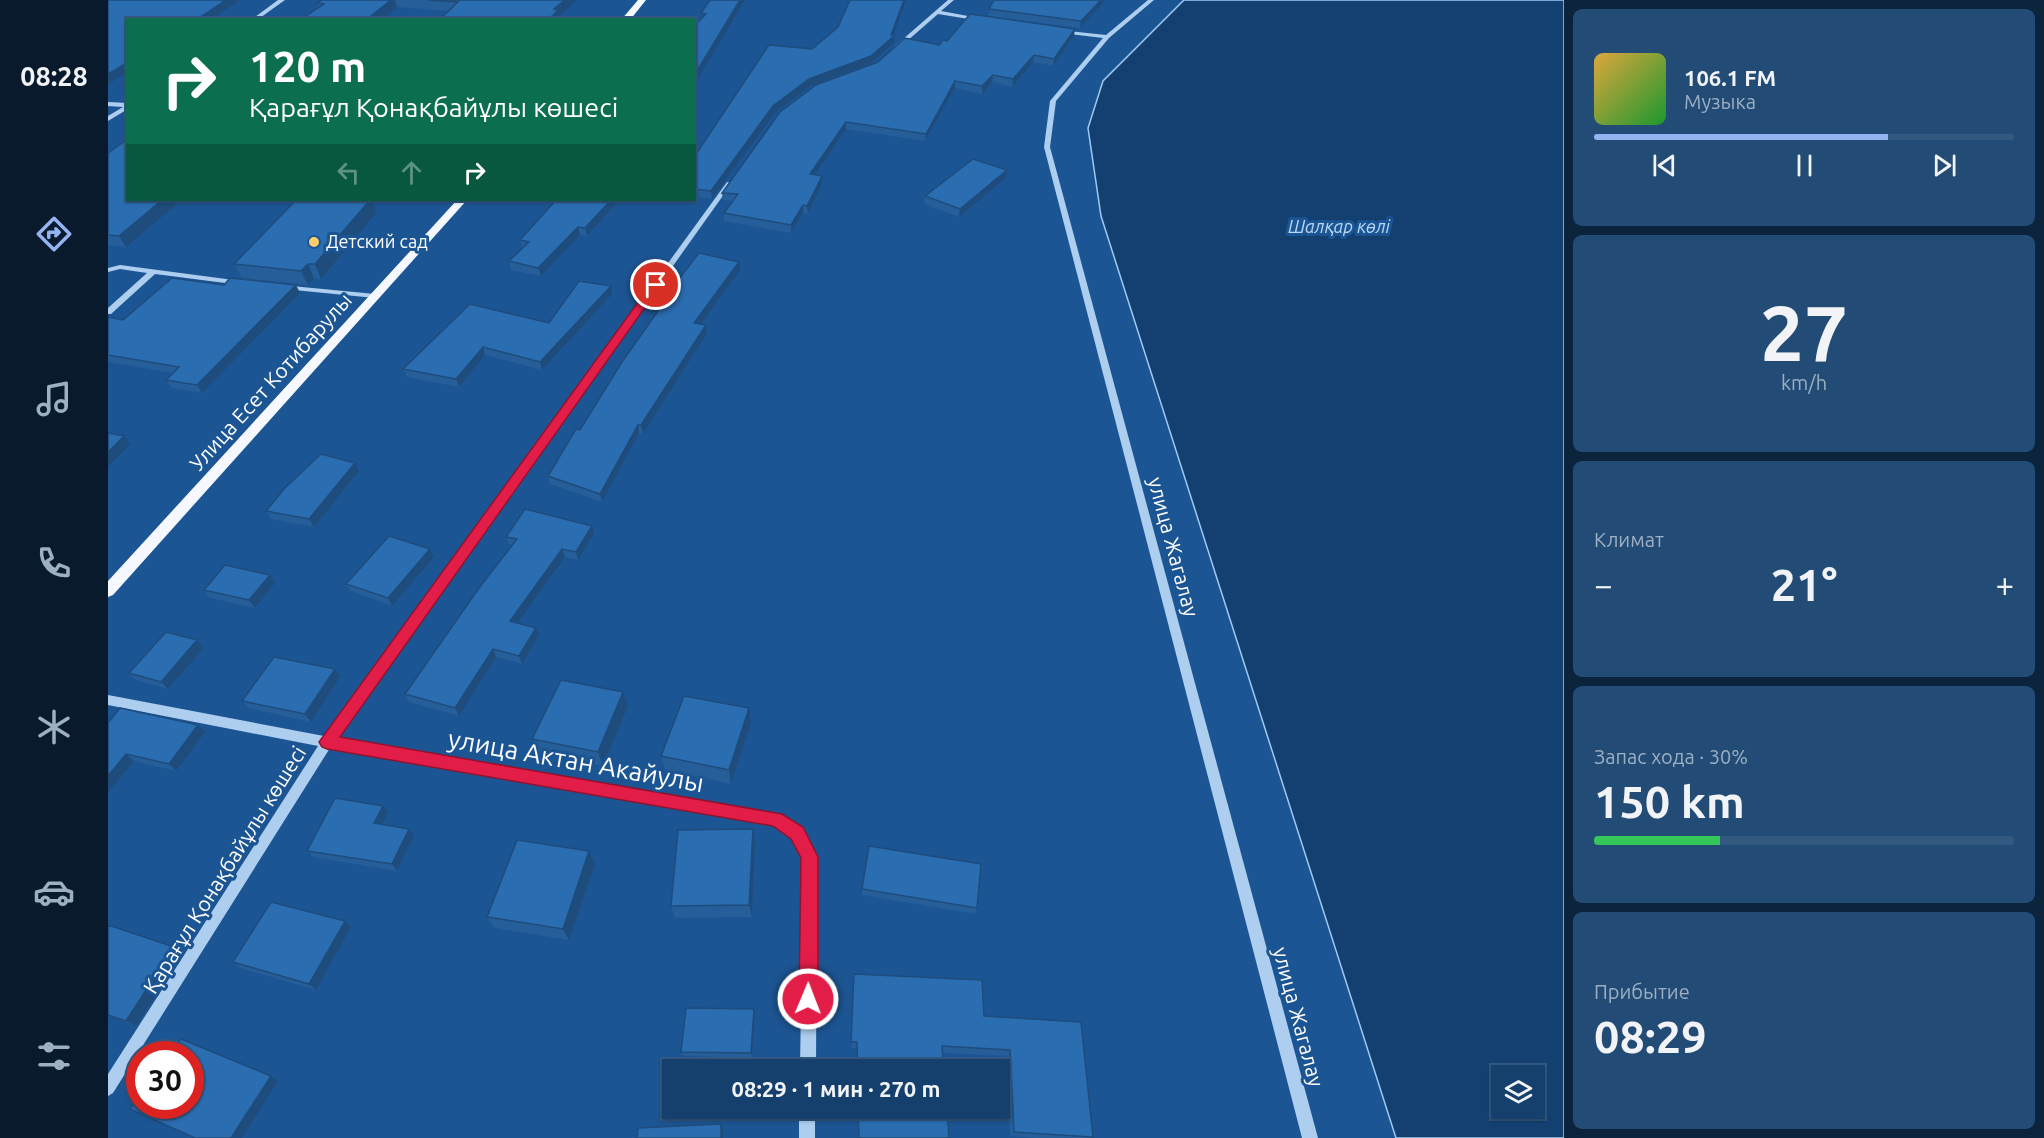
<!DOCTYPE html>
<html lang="ru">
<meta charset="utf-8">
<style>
body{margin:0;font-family:Ubuntu,sans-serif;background:#224b76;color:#f1f3f6;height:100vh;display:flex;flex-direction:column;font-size:22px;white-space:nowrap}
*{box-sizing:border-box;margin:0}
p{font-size:20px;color:#9dafc2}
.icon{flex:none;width:33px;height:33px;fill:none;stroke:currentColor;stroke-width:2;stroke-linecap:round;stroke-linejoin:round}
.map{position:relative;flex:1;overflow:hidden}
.sheet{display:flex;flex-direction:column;gap:9px;padding:9px;background:#0c233c;width:480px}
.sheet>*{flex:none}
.banner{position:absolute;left:18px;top:18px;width:570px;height:183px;border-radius:0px;box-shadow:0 2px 4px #0004,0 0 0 2px #345981;background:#0b6e4f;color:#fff;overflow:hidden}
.buttons{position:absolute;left:1383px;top:1065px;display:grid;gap:12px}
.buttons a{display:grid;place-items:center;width:54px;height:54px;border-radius:0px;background:#15406e;box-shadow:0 2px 4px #0004,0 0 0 2px #345981;font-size:30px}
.speed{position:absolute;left:18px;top:1041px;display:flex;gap:12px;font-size:30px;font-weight:700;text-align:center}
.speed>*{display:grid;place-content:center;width:78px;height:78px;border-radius:50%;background:#15406e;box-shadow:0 2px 4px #0004,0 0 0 2px #345981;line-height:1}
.speed .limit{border:9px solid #d22;background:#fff;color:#111}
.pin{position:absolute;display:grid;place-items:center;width:51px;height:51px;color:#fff;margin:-26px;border:3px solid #fff;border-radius:50%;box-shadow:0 2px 6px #0007}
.me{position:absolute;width:66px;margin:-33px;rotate:1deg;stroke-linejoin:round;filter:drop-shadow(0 0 4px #0008)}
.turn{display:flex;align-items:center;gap:21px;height:126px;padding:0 24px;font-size:27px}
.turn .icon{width:78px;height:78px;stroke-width:2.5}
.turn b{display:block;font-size:42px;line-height:51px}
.lanes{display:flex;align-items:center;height:57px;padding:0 24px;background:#0003;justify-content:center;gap:30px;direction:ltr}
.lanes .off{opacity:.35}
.big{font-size:45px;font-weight:700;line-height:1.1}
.sheet .tile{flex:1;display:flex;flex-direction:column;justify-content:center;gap:9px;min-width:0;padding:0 21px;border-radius:9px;background:#224b76}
.sheet .dial{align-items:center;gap:0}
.dial b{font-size:78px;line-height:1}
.song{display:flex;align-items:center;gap:18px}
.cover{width:72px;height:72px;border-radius:9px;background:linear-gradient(135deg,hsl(40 70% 55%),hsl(130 70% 35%))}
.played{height:6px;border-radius:3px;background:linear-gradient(90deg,#95b2f1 70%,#345981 70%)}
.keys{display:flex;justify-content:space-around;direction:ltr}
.heat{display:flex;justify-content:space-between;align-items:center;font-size:33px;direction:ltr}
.charge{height:9px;border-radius:4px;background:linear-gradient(90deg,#34c759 30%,#345981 0)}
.trip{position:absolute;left:554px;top:1059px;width:348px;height:60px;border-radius:0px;background:#15406e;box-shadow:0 2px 4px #0004,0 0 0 2px #345981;font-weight:700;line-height:60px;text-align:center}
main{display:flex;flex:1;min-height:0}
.tabs{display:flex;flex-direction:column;width:108px;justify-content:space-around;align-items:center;background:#081a2c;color:#9dafc2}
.tabs .icon{width:42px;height:42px}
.tabs .current{color:#95b2f1}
.tabs b{font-size:27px;color:#f1f3f6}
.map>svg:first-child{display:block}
.water{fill:#134071;stroke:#a0c9f1;stroke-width:1.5;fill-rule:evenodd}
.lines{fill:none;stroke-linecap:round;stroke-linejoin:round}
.minor{fill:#adceef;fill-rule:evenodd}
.major{fill:#f5f9ff;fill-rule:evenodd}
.wall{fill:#255e98}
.shaded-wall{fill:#1e4c7c}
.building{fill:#2b6db1;stroke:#1e4c7c;stroke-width:1.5}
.route{fill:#e11d48;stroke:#92132f;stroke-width:1.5}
.poi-dot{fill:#ffcd6b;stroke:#1c5593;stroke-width:2}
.labels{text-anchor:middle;stroke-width:6;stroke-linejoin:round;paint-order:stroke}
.far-water-label{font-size:18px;font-style:italic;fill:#b9d8f6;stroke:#1c5593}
.far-poi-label{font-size:18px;fill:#fff;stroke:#1c5593;text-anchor:start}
.street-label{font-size:21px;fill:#fff;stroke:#1c5593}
.near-street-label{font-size:26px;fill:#fff;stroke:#1c5593}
</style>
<main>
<nav class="tabs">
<b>08:28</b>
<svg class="icon current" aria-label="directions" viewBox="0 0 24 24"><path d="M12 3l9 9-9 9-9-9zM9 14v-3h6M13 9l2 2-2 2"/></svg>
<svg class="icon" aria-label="music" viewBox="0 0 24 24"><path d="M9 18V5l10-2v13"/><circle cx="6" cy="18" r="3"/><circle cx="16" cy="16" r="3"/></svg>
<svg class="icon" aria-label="phone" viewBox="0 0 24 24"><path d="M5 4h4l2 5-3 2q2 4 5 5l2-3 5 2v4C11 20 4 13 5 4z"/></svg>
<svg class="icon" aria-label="climate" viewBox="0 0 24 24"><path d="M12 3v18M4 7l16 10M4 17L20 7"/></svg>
<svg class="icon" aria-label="car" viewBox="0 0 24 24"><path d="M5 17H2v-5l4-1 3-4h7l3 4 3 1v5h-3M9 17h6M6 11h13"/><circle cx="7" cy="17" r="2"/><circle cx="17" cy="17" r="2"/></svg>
<svg class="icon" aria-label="filters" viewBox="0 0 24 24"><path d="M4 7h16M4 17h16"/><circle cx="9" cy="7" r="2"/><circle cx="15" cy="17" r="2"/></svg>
</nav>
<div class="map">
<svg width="1456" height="1138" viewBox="0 0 1456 1138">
<rect width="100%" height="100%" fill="#1c5593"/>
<path class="water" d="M1076,0H1456V1138H1288L993,216L980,128L995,81ZM1394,1076H1426V1108H1394Z"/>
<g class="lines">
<path class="minor" d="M170,0H177L149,20H143Z
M840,0H846L833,11L876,19L873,21L830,14L791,48H787V46Z
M1040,0H1046L1001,38L948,101L942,147L1210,1138H1194L936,147L942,101L995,38L953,33L951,32V30L998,35Z
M0,102L20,103V109L0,121V116L15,107L0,106Z
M619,182L624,183L229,738L668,813L694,829L709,857L708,1070H692L695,858L684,837L665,825L222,748L5,1093L0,1096V1074L210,746L0,705V695L216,736Z
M12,265L133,281L137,283L133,285L47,274L3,314H0V308L39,273L12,269L0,272V268Z
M173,285L267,294L271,296L267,298L176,289L172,287Z
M691,1108H707V1138H691Z"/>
<path class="major" d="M530,0H538L522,20H513Z
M349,200H359L5,595L0,597V581Z"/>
</g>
<path class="wall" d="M214,0H469L452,16V20H331L340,11L289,7H211L209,3Z
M886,0H998L972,28L880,16L881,9Z
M786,36V43L763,63L702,86L666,114L604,199L586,197V157L704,49Z
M966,36L945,66L925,62L904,87L884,82L874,94L847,88L817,141L738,129L707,175L714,184L700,214L695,213L683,233L616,221V213L624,201L615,200L614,193L831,45L839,41Z
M0,153L20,200H74L18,247L0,245Z
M898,178L851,217L816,204L817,196Z
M188,200H264L269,212L213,279L206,278L200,285L134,278L126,264Z
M511,200L479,236L472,235L433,276L403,270L401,261L414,248L412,240Z
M632,270L593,324L599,333L535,434L531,433L494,502L442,484L440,476L472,430L547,316L546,311Z
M116,285L192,293L94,393L64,388L58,380L65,373L0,362V317L15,320Z
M504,294L434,370L377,355L351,387L299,377L295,369L441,323Z
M247,463L251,471L206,527L163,519L158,511Z
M486,534L470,560L457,557L409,623L431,635L414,664L388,657L351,716L301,702L297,694L405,545L401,544L398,537Z
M322,549L326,557L284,606L243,591L238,584Z
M167,583L147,608L102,598L96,590Z
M89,640L96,648L60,689L28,680L21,673Z
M232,677L203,722L140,708L134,701Z
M520,706L495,766L431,753L424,739Z
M0,723L90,725L97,732L68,771L26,761L0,793Z
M643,723L623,784L557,770L553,756Z
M275,806L280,812L274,825L306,835L289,871L205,857L199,851Z
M645,829L647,842L644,917L567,918L563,906Z
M487,864L461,940L387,928L379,917Z
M754,889L869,908L867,914L754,895Z
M237,921L243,927L208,990L132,968L125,962Z
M0,925L75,953L28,1026L0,1016Z
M746,974L876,1016L985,1137L983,1138H927L902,1136L898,1056L834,1053L836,1070H749V1048H743Z
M646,1009L647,1014L644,1058L575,1056L573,1052Z"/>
<path class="shaded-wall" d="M118,0H132L102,20H88Z
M283,0H287L289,7L274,20H258Z
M457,0H469L452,16V20H440L446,9Z
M632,0H637L586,85V76Z
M796,0H798L785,37L786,36V43L763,63L702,86L666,114L604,199L603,191L665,106L701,79L783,35Z
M993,0H998L972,28L973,21Z
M967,29L966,36L945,66L946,59Z
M926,55L925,62L904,87L905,79Z
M20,62V72L0,84V74Z
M885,75L884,82L874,94V86Z
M847,81V88L817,141L818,134Z
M738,122V129L702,182V174Z
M899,170L898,178L851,217L852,209Z
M714,176V184L700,214L699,206Z
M54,200H74L18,247L11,236Z
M262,200H264L269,212L213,279L207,264Z
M503,200H511L479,236L477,228Z
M695,205V213L683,233V225Z
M470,227L472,235L433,276L430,268Z
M631,262L632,270L588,331L586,323Z
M200,264L206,278L200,285L193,271Z
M188,285L192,293L94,393L89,385Z
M503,286L504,294L434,370L432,362Z
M598,325L599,333L535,434L533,425Z
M375,347L377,355L351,387L348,379Z
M530,425L531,433L494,502L492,494Z
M16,436L22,444L0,467V452Z
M247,463L251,471L206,527L201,519Z
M484,526L486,534L470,560L468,552Z
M322,549L326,557L284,606L280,598Z
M454,549L457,557L405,629L402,621Z
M162,575L167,583L147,608L141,600Z
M428,628L431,635L414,664L411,656Z
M89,640L96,648L60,689L53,682Z
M385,649L388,657L351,716L347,708Z
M227,669L232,677L203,722L197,714Z
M515,692L520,706L495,766L490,752Z
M641,708L643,723L623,784L621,770Z
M90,725L97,732L68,771L61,764Z
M18,754L26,761L0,793V776Z
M275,806L280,812L272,830L266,823Z
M301,829L306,835L289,871L284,864Z
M645,829L647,842L644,917L641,905Z
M481,851L487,864L461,940L455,929Z
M237,921L243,927L208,990L201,984Z
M66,947L75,953L28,1026L18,1021Z
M646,1009L647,1014L644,1058L643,1053Z
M163,1076L170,1081L134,1138H123Z
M613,1124L615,1127V1138H613Z"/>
<path class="building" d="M0,0H118L88,20H20V62L0,74Z
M214,0H283L258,20H192L216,4L209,3Z
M320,0H457L446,9L450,10L440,20H331L350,2Z
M602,0H632L586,76V26L598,14L593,13Z
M742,0H796L783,35L786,36L763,56L701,79L665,106L603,191L586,189V157L661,45L704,49L730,27Z
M886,0H993L973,21L881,9Z
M862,14L967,29L946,59L926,55L905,79L885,75L874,86L847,81L818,134L738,122L702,174L714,176L699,206L695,205L683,225L616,213L630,194L614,193L672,112L708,85L770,62L797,38L831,45L835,40L839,41Z
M20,139V200H54L11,236L0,235V153Z
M865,159L899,170L852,209L817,196Z
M188,200H262L207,264H200L193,271L126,264Z
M448,200H503L477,228L470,227L430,268L401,261L421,242L412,240Z
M591,253L631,262L586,323L598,325L533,425H530L492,494L440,476L468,429L472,430L514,362L550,311H546Z
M64,278L116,285L122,278L188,285L89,385L58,380L71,367L0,355V317L15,320Z
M471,281L503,286L432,362L375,347L348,379L295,369L362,304L441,323Z
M0,433L16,436L0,452Z
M213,454L247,463L201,519L158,511L177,488Z
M417,509L484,526L468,552L454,549L402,621L428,628L411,656L385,649L347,708L297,694L371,588L409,539L398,537Z
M281,536L322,549L280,598L238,584Z
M117,565L162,575L141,600L96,590Z
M58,632L89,640L53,682L21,673Z
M166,657L227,669L197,714L134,701Z
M453,680L515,692L490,752L424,739Z
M576,696L641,708L621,770L553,756Z
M12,708L90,725L61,764L18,754L0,776V723Z
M227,798L275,806L266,823L301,829L284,864L199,851Z
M645,829L641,905L563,906L570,830Z
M409,840L481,851L455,929L379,917Z
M761,846L873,864L869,908L754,889Z
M163,902L237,921L201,984L125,962Z
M0,925L66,947L18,1021L0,1015Z
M746,974L874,980L876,1016L973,1022L985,1137L906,1132L902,1050L834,1046L836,1070H750L749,1042H743Z
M578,1008L646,1009L643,1053L573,1052Z
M73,1039L163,1076L123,1138H87L22,1109L32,1096V1106H82V1054H61Z
M750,1108H839L841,1138H751Z
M613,1124V1138H529L530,1128Z"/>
<path class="route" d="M548,282L553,285L232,737L674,814L695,827L710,857V999L707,1005L700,1008L694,1005L691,999L693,858L683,839L665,826L219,749L214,747L211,742L544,283Z"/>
<circle class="poi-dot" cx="206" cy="242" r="6"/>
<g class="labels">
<g class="far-water-label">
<text x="1231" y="233">Шалқар көлі</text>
</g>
<g class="far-poi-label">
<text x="218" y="248">Детский сад</text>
</g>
<g class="street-label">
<text transform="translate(163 382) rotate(-48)" y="7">Улица Есет Котибарулы</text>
<text transform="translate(1065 547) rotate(75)" y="7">улица Жагалау</text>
<text transform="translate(117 870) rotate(-58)" y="7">Қарағұл Қонақбайұлы көшесі</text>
<text transform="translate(1190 1017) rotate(75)" y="7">улица Жагалау</text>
</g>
<g class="near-street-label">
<text transform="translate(468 761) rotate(10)" y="9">улица Актан Акайулы</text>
</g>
</g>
</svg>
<div class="buttons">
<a><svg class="icon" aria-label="layers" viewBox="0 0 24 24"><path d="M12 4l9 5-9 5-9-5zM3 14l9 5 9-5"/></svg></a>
</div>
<div class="speed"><div class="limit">30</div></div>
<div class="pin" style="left:548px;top:285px;background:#d93025"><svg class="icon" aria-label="arrive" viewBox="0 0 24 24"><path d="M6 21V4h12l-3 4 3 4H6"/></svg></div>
<svg class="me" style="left:700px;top:999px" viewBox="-20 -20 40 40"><circle r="17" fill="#e11d48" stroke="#fff" stroke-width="3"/><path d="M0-11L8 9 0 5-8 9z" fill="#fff"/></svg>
<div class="trip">08:29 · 1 мин · 270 m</div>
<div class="banner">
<div class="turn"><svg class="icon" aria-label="right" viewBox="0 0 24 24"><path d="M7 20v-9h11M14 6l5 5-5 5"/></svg><div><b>120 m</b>Қарағұл Қонақбайұлы көшесі</div></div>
<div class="lanes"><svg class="icon off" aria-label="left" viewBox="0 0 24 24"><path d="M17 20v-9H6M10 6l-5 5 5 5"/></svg><svg class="icon off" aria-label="ahead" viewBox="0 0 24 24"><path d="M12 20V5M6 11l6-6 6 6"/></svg><svg class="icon" aria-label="right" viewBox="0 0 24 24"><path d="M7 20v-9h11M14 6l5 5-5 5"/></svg></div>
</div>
</div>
<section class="sheet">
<div class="tile">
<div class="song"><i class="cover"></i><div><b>106.1 FM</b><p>Музыка</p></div></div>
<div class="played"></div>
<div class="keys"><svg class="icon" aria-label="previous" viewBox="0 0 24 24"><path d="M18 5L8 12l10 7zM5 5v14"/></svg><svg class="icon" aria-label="pause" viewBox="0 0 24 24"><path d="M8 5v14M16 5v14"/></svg><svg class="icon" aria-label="next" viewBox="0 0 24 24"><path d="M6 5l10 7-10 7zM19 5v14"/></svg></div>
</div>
<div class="tile dial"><b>27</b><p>km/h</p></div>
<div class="tile"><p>Климат</p>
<div class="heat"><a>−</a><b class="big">21°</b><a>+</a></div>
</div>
<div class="tile"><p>Запас хода · 30%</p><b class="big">150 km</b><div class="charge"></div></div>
<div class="tile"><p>Прибытие</p><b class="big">08:29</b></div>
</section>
</main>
